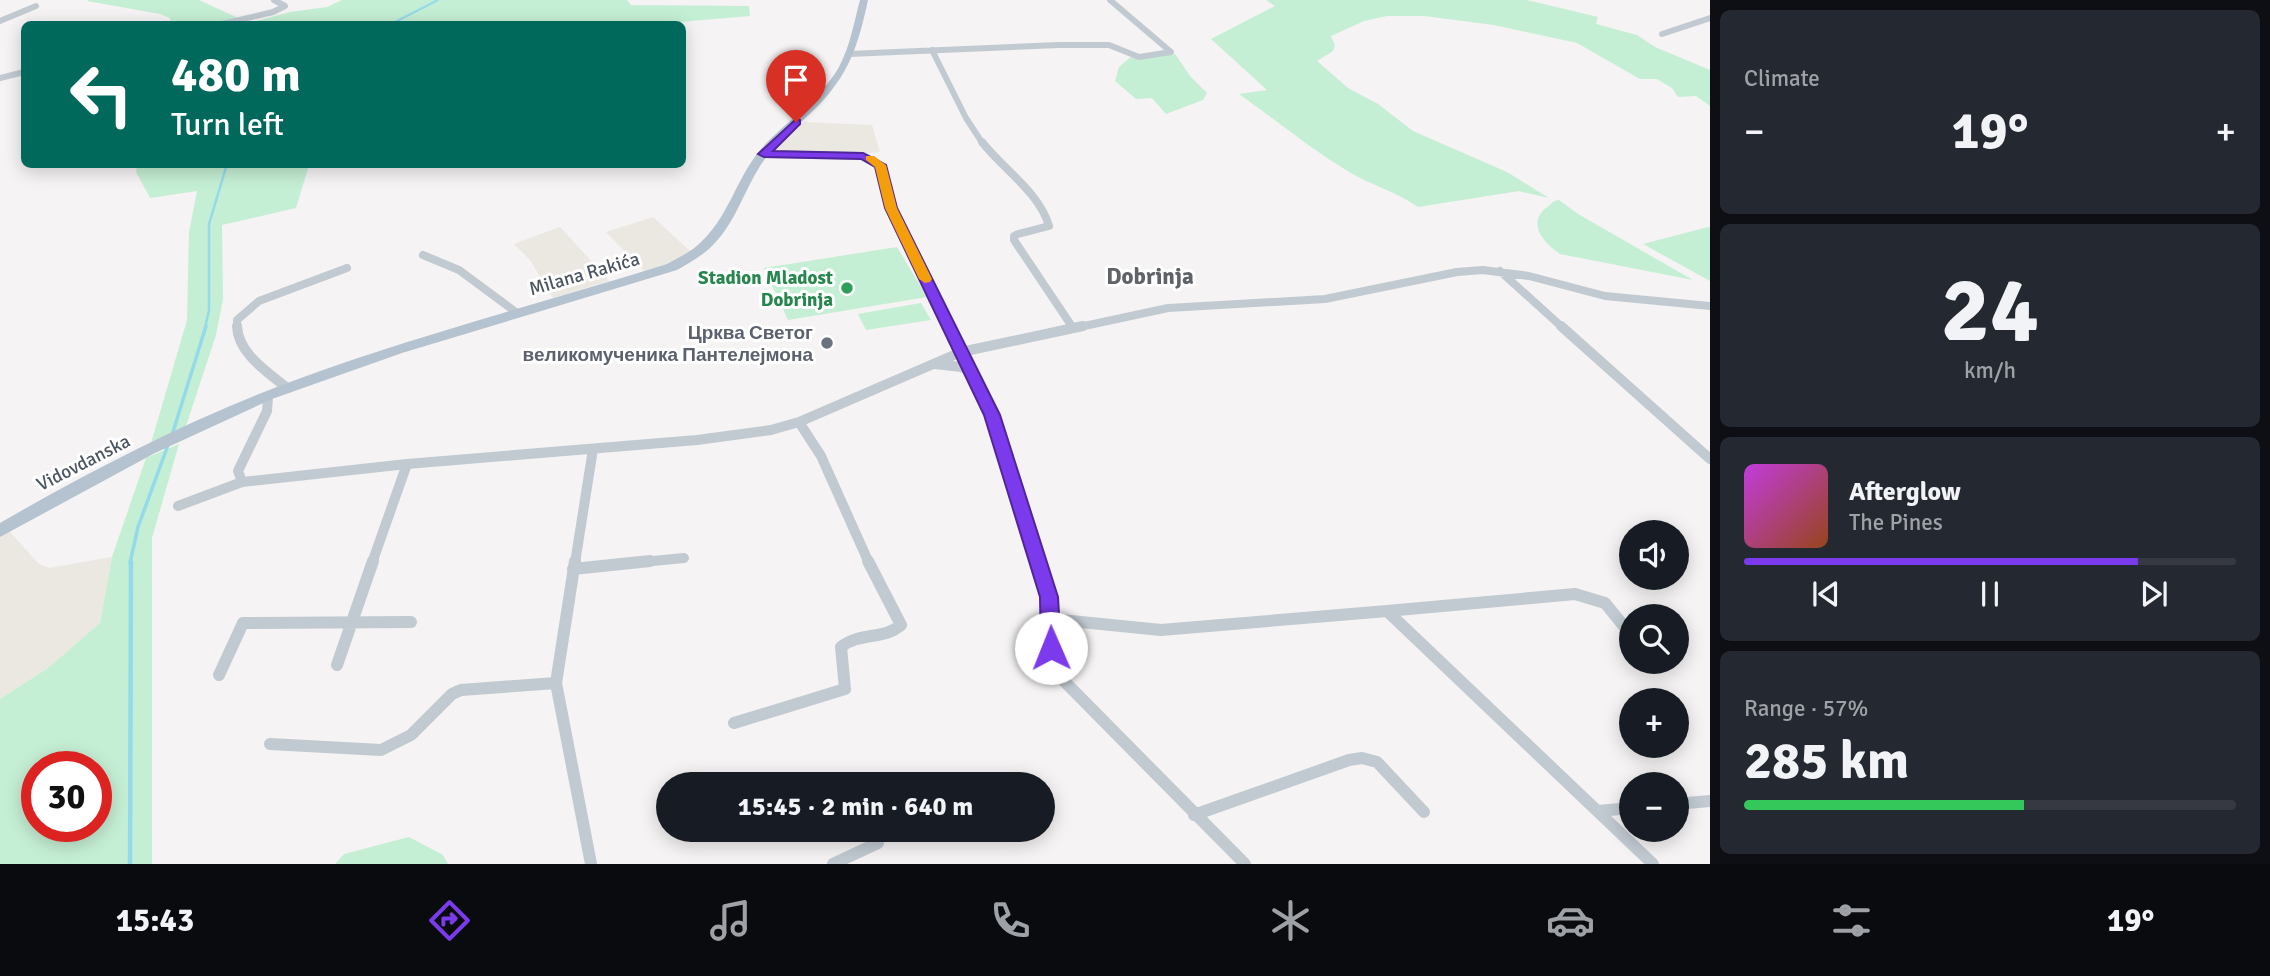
<!DOCTYPE html>
<meta charset="utf-8">
<style>
body{margin:0;font-family:Signika,sans-serif;background:#242831;color:#f1f3f6;height:100vh;display:flex;flex-direction:column;font-size:26px;white-space:nowrap}
*{box-sizing:border-box;margin:0}
p{font-size:23px;color:#9ea1a6}
.icon{flex:none;width:38px;height:38px;fill:none;stroke:currentColor;stroke-width:2;stroke-linecap:round;stroke-linejoin:round}
.map{position:relative;flex:1;overflow:hidden}
.details{display:flex;flex-direction:column;gap:10px;padding:10px;background:#0d0f14;width:560px}
.details>*{flex:none}
.guide{position:absolute;left:21px;top:21px;width:665px;height:147px;border-radius:10px;box-shadow:0 4px 18px #0003;background:#00695c;color:#fff;overflow:hidden}
.tools{position:absolute;left:1619px;top:520px;display:grid;gap:14px}
.tools a{display:grid;place-items:center;width:70px;height:70px;border-radius:50%;background:#171b24;box-shadow:0 4px 18px #0003;font-size:35px}
.speed{position:absolute;left:21px;top:751px;display:flex;gap:14px;font-size:35px;font-weight:700;text-align:center}
.speed>*{display:grid;place-content:center;width:91px;height:91px;border-radius:50%;background:#171b24;box-shadow:0 4px 18px #0003;line-height:1}
.speed .limit{border:10px solid #d22;background:#fff;color:#111}
.pin{position:absolute;display:grid;place-items:center;width:60px;height:60px;color:#fff;margin:-72px -30px;border-radius:50% 50% 50% 0;rotate:-45deg;box-shadow:0 0 7px #0007}
.pin .icon{rotate:45deg}
.me{position:absolute;width:77px;margin:-38px;rotate:359deg;stroke-linejoin:round;filter:drop-shadow(0 0 5px #0008)}
.turn{display:flex;align-items:center;gap:24px;height:147px;padding:0 35px;font-size:32px}
.turn .icon{width:91px;height:91px;stroke-width:2.5}
.turn b{display:block;font-size:49px;line-height:60px}
.big{font-size:52px;font-weight:700;line-height:1.1}
.details .tile{flex:1;display:flex;flex-direction:column;justify-content:center;gap:10px;min-width:0;padding:0 24px;border-radius:10px;background:#242831}
.details .dial{align-items:center;gap:0}
.dial b{font-size:91px;line-height:1}
.song{display:flex;align-items:center;gap:21px}
.cover{width:84px;height:84px;border-radius:10px;background:linear-gradient(135deg,hsl(290 70% 55%),hsl(20 70% 35%))}
.played{height:7px;border-radius:4px;background:linear-gradient(90deg,#7c3aed 80%,#363941 80%)}
.keys{display:flex;justify-content:space-around;direction:ltr}
.heat{display:flex;justify-content:space-between;align-items:center;font-size:38px;direction:ltr}
.charge{height:10px;border-radius:5px;background:linear-gradient(90deg,#34c759 57%,#363941 0)}
.trip{position:absolute;left:656px;top:772px;width:399px;height:70px;border-radius:35px;background:#171b24;box-shadow:0 4px 18px #0003;font-weight:700;line-height:70px;text-align:center}
.menu{display:flex;height:112px;justify-content:space-around;align-items:center;background:#090b0e;color:#9ea1a6}
.menu .icon{width:49px;height:49px}
.menu .selected{color:#7c3aed}
.menu b{font-size:32px;color:#f1f3f6}
main{display:flex;flex:1;min-height:0}
.map>svg:first-child{display:block}
.commercial{fill:#eae8e1}
.green{fill:#c5efd4;fill-rule:evenodd}
.lines{fill:none;stroke-linecap:round;stroke-linejoin:round}
.stream-far3{stroke:#94daea;stroke-width:2}
.stream-far2{stroke:#94daea;stroke-width:2.5}
.stream-far1{stroke:#94daea;stroke-width:3.5}
.stream{stroke:#94daea;stroke-width:4.5}
.street-far3{stroke:#c1cad1;stroke-width:6}
.street-far2{stroke:#c1cad1;stroke-width:8}
.street-far1{stroke:#c1cad1;stroke-width:10}
.street{stroke:#c1cad1;stroke-width:12}
.primary{fill:#b4c3cf;fill-rule:evenodd}
.route{fill:#7c3aed;stroke:#51269a;stroke-width:2}
.slow{fill:#f59e0b}
.leisure-dot{fill:#2e9e5b;stroke:#fff;stroke-width:2.5}
.worship-dot{fill:#6b7280;stroke:#fff;stroke-width:2.5}
.labels{text-anchor:middle;stroke-width:6;stroke-linejoin:round;paint-order:stroke}
.street-label{font-size:19px;fill:#4b5660;stroke:#fff}
.leisure-label{font-size:19px;font-weight:bold;fill:#27864d;stroke:#fff;text-anchor:end}
.worship-label{font-size:19px;font-weight:bold;fill:#5b616d;stroke:#fff;text-anchor:end}
.quarter-label{font-size:23px;font-weight:bold;fill:#5f6367;stroke:#fff}
</style>
<main>
<div class="map">
<svg width="1710" height="864" viewBox="0 0 1710 864">
<rect width="100%" height="100%" fill="#f5f3f3"/>
<path class="commercial" d="M804,122L872,125L880,152L863,154L772,153Z
M653,217L691,252L673,262L644,271L606,232Z
M560,227L574,242L609,281L553,298L530,260L514,244Z
M8,530L39,564L49,568L112,557L100,623L48,668L0,699V535Z"/>
<path class="green" d="M89,0H199L249,23L290,12L327,7L342,0H627L631,5L749,6L750,16L657,24H171L170,18L160,14L87,1Z
M1266,0H1527L1598,17L1596,24L1637,35L1655,47L1710,70V106L1696,96L1678,97L1672,88L1657,79H1640L1577,43L1494,25L1424,16H1387L1364,21L1331,36L1335,46L1333,51L1317,61L1348,88L1378,104L1413,131L1507,172L1549,198L1519,191L1418,207C1397,192 1373,186 1351,173C1312,150 1276,120 1239,94L1267,90L1211,39L1275,6Z
M1175,54L1190,76L1207,93L1203,100L1166,114L1152,98L1136,99L1115,81L1119,67L1131,57L1139,59Z
M137,164L309,165L296,208L222,225L223,299L216,335L186,426L151,443L187,320L189,232L197,191L150,198L136,172Z
M1559,200L1578,214L1693,280L1560,254C1545,244 1526,224 1546,208C1552,204 1551,201 1559,200Z
M1710,227V281L1643,244L1708,227Z
M897,247L927,297L788,320L764,268Z
M921,303L931,320L866,330L858,314Z
M179,444L152,538V864H0V699L48,668L100,623L112,557L146,458ZM37,766H96V826H37Z
M409,837L443,855L448,864H335L344,854Z"/>
<g class="lines">
<path class="stream-far3" d="M391,24L438,0"/>
<path class="stream-far2" d="M205,328L209,310V224L227,164"/>
<path class="stream-far1" d="M172,435L206,326
M130,563L138,527L168,445"/>
<path class="stream" d="M130,864L131,561"/>
<path class="street-far3" d="M0,21L36,6
M222,24L273,12L285,6L274,0
M1662,34L1710,18
M932,50L966,118L983,144
M849,54L1059,45H1109L1139,57L1171,52L1110,0
M0,78L24,72"/>
<path class="street-far2" d="M982,142C1003,169 1039,192 1049,226L1018,234L1014,236V240L1073,328
M763,154L863,156L880,165L891,208L949,328
M423,255L459,270L517,313
M1500,271L1563,328
M237,328V320L259,301L347,268
M1075,328L1168,308L1325,299L1457,272L1483,270L1529,276L1605,296L1710,306"/>
<path class="street-far1" d="M237,326C238,354 268,372 287,388
M949,326L992,415L1038,563
M1561,326L1710,459
M935,364L961,367L970,371
M799,422L821,456L869,563
M242,482L238,471L267,411L268,397
M178,506L242,482L407,464L697,440L771,430L799,422L961,352L1083,326
M372,563L407,464
M575,563L593,449
M632,563L684,558"/>
<path class="street" d="M575,561L556,683L591,864
M1038,561C1042,574 1048,587 1049,600C1052,631 1046,655 1065,682L1245,864
M573,569L650,561
M1387,611L1575,594L1605,603L1631,635
M1051,619L1161,630L1387,611L1653,864
M337,665L373,561
M219,675L243,623L411,622
M734,723L845,689L841,647C859,632 884,640 901,625L868,561
M270,744L381,750L411,735L452,694L461,690L556,683
M1676,804L1710,801
M1598,811L1631,808
M1194,815L1349,760L1362,758L1377,762L1424,812
M833,864L878,843"/>
<path class="primary" d="M860,0H868C858,46 849,75 815,109C798,125 779,140 765,159C745,186 737,222 712,246C702,256 689,263 677,270L402,353L272,399L155,453L0,537V523C97,467 196,416 301,378C421,334 546,302 667,264C680,257 693,251 703,240C729,215 737,177 761,149C786,121 820,100 839,67C850,46 854,23 860,0Z"/>
</g>
<path class="route" d="M796,119L800,120V124L773,151L863,153L886,165L897,208L1000,415L1058,597L1061,648L1058,653L1051,655L1044,653L1041,648L1040,597L984,415L885,208L875,167L861,159L764,157L758,154Z"/>
<path class="slow" d="M866,156H874L886,165L897,208L932,279L930,282L925,283L919,279L885,208L875,167L866,160Z"/>
<circle class="leisure-dot" cx="847" cy="288" r="7"/>
<circle class="worship-dot" cx="827" cy="343" r="7"/>
<g class="labels">
<g class="street-label">
<text transform="translate(584 273) rotate(-16)" y="7">Milana Rakića</text>
<text transform="translate(83 462) rotate(-27)" y="7">Vidovdanska</text>
</g>
<g class="leisure-label">
<text x="833" y="284">Stadion Mladost<tspan x="833" dy="22">Dobrinja</tspan></text>
</g>
<g class="worship-label">
<text x="813" y="339">Црква Светог<tspan x="813" dy="22">великомученика Пантелејмона</tspan></text>
</g>
<g class="quarter-label">
<text x="1150" y="284">Dobrinja</text>
</g>
</g>
</svg>
<div class="tools">
<a><svg class="icon" aria-label="sound" viewBox="0 0 24 24"><path d="M4 9h4l5-4v14l-5-4H4zM17 9q2 3 0 6"/></svg></a>
<a><svg class="icon" aria-label="search" viewBox="0 0 24 24"><circle cx="10" cy="10" r="6"/><path d="M15 15l6 6"/></svg></a>
<a>+</a>
<a>−</a>
</div>
<div class="speed"><div class="limit">30</div></div>
<div class="pin" style="left:796px;top:122px;background:#d93025"><svg class="icon" aria-label="arrive" viewBox="0 0 24 24"><path d="M6 21V4h12l-3 4 3 4H6"/></svg></div>
<svg class="me" style="left:1051px;top:648px" viewBox="-20 -20 40 40"><circle r="19" fill="#fff"/><path d="M0-13L10 11 0 6-10 11z" fill="#7c3aed"/></svg>
<div class="trip">15:45 · 2 min · 640 m</div>
<div class="guide">
<div class="turn"><svg class="icon" aria-label="left" viewBox="0 0 24 24"><path d="M17 20v-9H6M10 6l-5 5 5 5"/></svg><div><b>480 m</b>Turn left</div></div>
</div>
</div>
<section class="details">
<div class="tile"><p>Climate</p>
<div class="heat"><a>−</a><b class="big">19°</b><a>+</a></div>
</div>
<div class="tile dial"><b>24</b><p>km/h</p></div>
<div class="tile">
<div class="song"><i class="cover"></i><div><b>Afterglow</b><p>The Pines</p></div></div>
<div class="played"></div>
<div class="keys"><svg class="icon" aria-label="previous" viewBox="0 0 24 24"><path d="M18 5L8 12l10 7zM5 5v14"/></svg><svg class="icon" aria-label="pause" viewBox="0 0 24 24"><path d="M8 5v14M16 5v14"/></svg><svg class="icon" aria-label="next" viewBox="0 0 24 24"><path d="M6 5l10 7-10 7zM19 5v14"/></svg></div>
</div>
<div class="tile"><p>Range · 57%</p><b class="big">285 km</b><div class="charge"></div></div>
</section>
</main>
<nav class="menu">
<b>15:43</b>
<svg class="icon selected" aria-label="directions" viewBox="0 0 24 24"><path d="M12 3l9 9-9 9-9-9zM9 14v-3h6M13 9l2 2-2 2"/></svg>
<svg class="icon" aria-label="music" viewBox="0 0 24 24"><path d="M9 18V5l10-2v13"/><circle cx="6" cy="18" r="3"/><circle cx="16" cy="16" r="3"/></svg>
<svg class="icon" aria-label="phone" viewBox="0 0 24 24"><path d="M5 4h4l2 5-3 2q2 4 5 5l2-3 5 2v4C11 20 4 13 5 4z"/></svg>
<svg class="icon" aria-label="climate" viewBox="0 0 24 24"><path d="M12 3v18M4 7l16 10M4 17L20 7"/></svg>
<svg class="icon" aria-label="car" viewBox="0 0 24 24"><path d="M5 17H2v-5l4-1 3-4h7l3 4 3 1v5h-3M9 17h6M6 11h13"/><circle cx="7" cy="17" r="2"/><circle cx="17" cy="17" r="2"/></svg>
<svg class="icon" aria-label="filters" viewBox="0 0 24 24"><path d="M4 7h16M4 17h16"/><circle cx="9" cy="7" r="2"/><circle cx="15" cy="17" r="2"/></svg>
<b>19°</b>
</nav>
